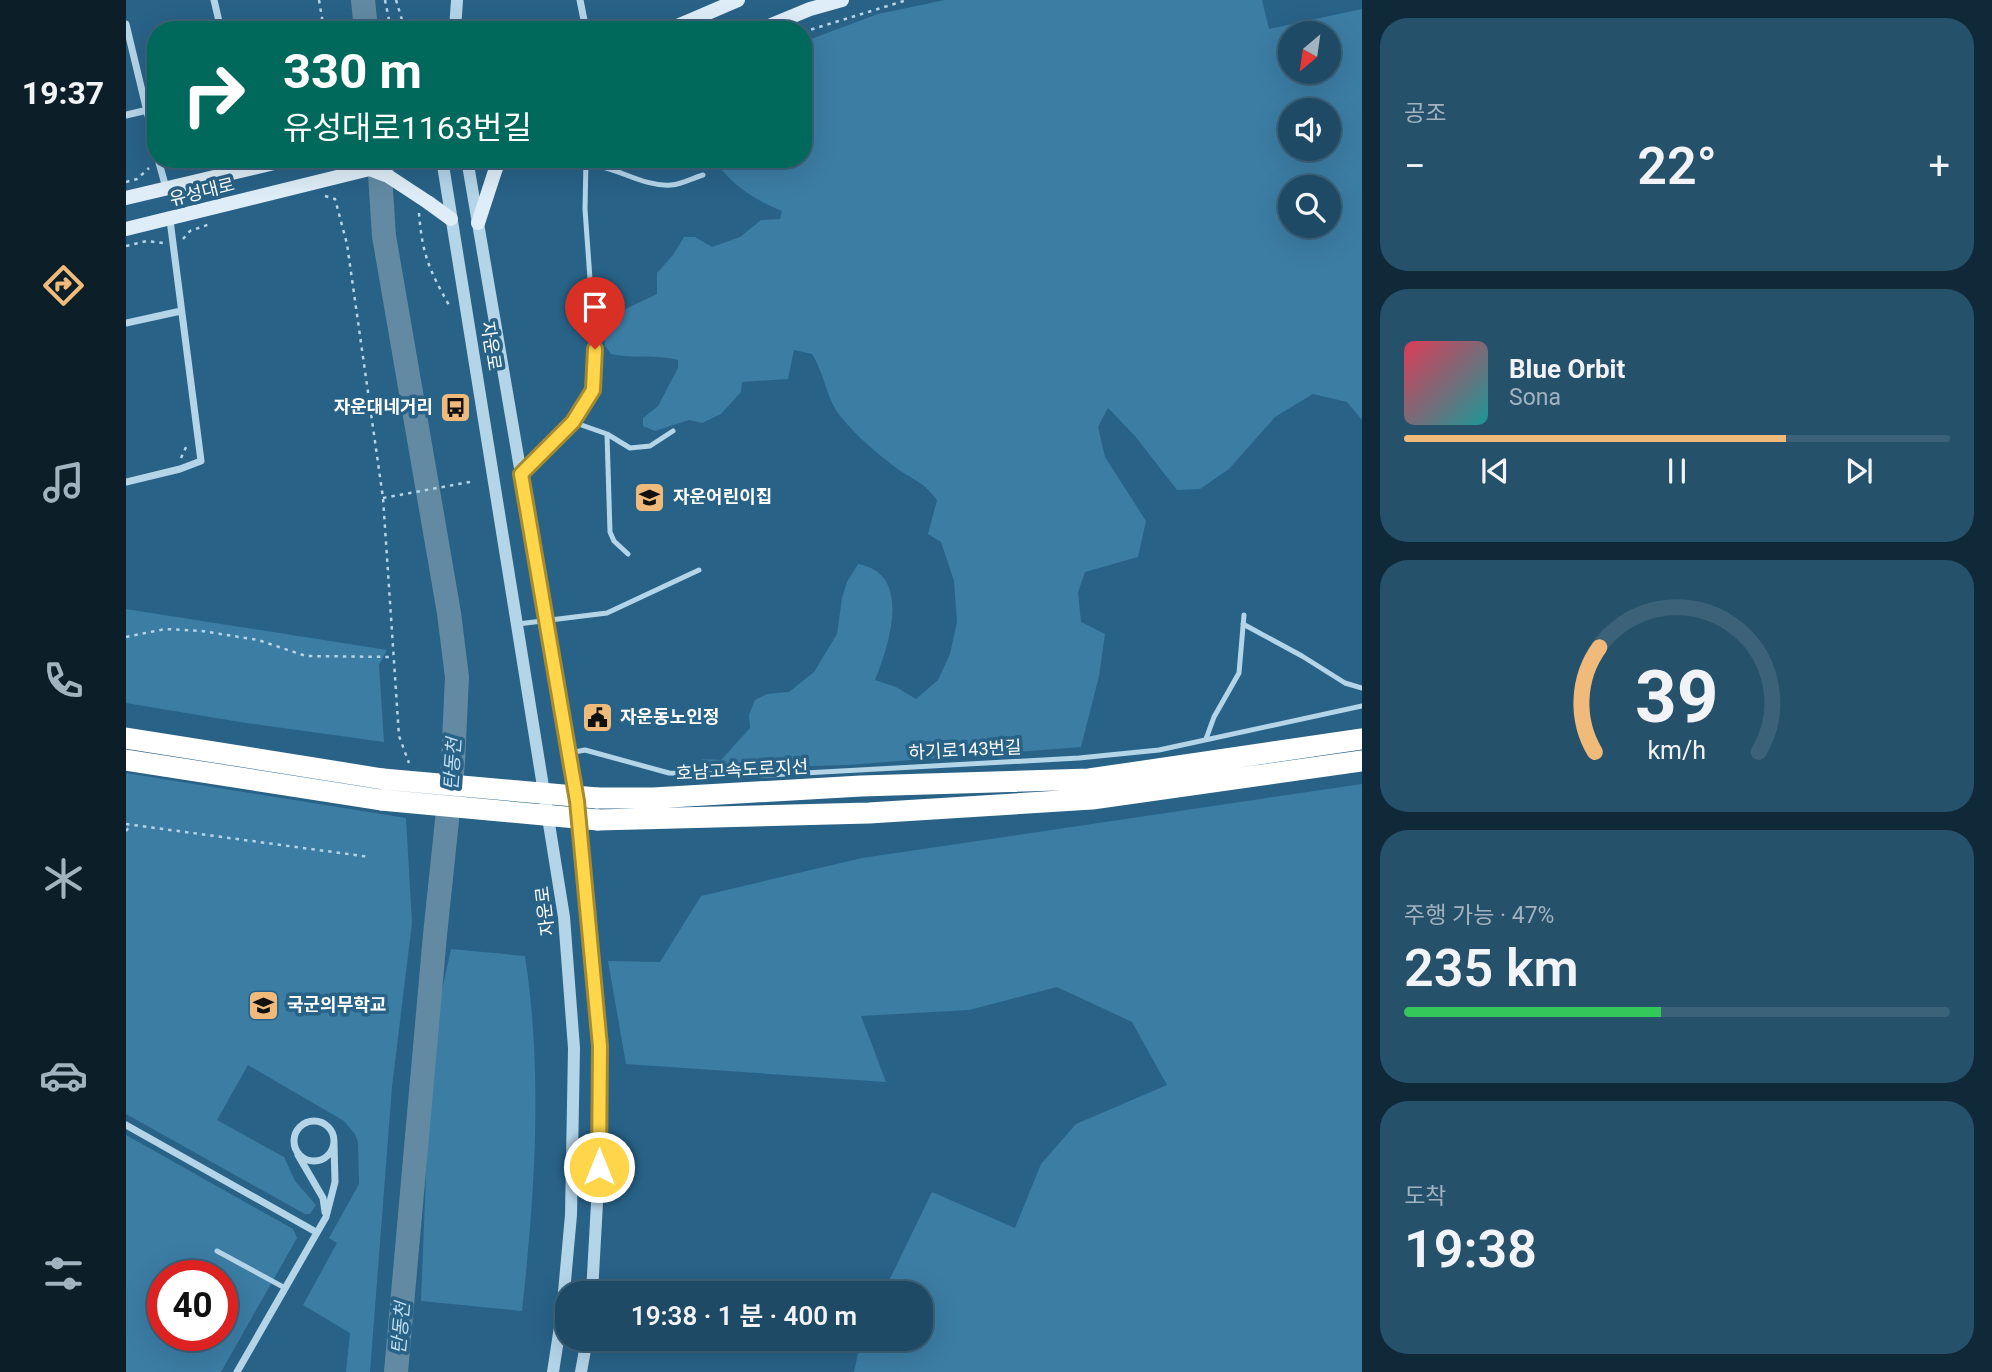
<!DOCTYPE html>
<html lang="ko">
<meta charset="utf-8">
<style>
body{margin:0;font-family:Roboto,"Noto Sans KR",sans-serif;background:#26516b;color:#f1f3f6;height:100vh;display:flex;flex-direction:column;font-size:26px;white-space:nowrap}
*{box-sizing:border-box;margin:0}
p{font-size:23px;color:#a1b3bf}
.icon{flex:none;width:38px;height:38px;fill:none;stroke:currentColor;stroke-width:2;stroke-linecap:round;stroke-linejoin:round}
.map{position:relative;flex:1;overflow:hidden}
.panel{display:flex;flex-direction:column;gap:18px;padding:18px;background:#102938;width:630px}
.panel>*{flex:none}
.banner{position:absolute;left:21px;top:21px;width:665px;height:147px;border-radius:28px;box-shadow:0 7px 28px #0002,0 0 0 2px #3c6279;background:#00695c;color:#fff;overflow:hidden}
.needle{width:46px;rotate:209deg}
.tools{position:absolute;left:1152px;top:21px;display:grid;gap:14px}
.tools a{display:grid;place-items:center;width:63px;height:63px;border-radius:50%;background:#1e4a65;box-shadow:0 7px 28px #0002,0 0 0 2px #3c6279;font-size:35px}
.speed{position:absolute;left:21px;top:1260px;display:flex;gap:14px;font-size:35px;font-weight:700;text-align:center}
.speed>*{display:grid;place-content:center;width:91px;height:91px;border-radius:50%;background:#1e4a65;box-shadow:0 7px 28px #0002,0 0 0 2px #3c6279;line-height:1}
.speed .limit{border:10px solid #d22;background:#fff;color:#111}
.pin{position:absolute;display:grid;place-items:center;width:60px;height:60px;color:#fff;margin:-72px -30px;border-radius:50% 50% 50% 0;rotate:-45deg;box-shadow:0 0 7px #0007}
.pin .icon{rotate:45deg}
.me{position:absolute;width:77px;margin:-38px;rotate:0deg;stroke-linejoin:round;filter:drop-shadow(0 0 5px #0008)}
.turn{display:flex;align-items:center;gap:24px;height:147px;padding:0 21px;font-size:32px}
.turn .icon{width:91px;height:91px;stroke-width:2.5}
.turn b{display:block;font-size:49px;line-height:60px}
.big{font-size:52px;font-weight:600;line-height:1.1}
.panel .card{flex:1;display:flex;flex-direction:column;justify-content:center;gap:10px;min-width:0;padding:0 24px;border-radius:28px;background:#26516b}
.panel .dial{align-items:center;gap:0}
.dial svg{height:182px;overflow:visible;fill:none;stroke:#3c6279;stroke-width:7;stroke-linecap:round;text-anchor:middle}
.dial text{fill:#f1f3f6;stroke:none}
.song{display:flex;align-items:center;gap:21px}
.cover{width:84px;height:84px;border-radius:10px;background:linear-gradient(135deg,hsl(350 70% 55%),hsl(180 70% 35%))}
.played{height:7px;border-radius:4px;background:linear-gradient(90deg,#f0ba7a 70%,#3c6279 70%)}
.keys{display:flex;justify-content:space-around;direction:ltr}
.heat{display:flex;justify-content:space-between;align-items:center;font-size:38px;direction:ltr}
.charge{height:10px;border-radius:5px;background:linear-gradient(90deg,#34c759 47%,#3c6279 0)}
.trip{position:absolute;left:429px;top:1281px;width:378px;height:70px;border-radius:28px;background:#1e4a65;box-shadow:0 7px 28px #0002,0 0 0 2px #3c6279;font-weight:600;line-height:70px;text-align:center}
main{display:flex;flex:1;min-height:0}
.tabs{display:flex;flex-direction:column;width:126px;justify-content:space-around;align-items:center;background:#0c1e28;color:#a1b3bf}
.tabs .icon{width:49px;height:49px}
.tabs .current{color:#f0ba7a}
.tabs b{font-size:32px;color:#f1f3f6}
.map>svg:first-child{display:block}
.green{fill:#3c7da4;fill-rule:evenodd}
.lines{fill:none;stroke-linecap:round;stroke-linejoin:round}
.river{stroke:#638aa3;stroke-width:24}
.path{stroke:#b4d4e8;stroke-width:2.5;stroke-dasharray:3.5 5;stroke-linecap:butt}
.service{stroke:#b4d4e8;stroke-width:5}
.minor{stroke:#b4d4e8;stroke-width:7}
.tertiary{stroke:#b4d4e8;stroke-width:12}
.secondary{stroke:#deedf7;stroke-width:14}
.motorway{stroke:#fff;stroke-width:21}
.secondary-bridge{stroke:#deedf7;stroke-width:14}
.motorway-bridge{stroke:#fff;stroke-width:21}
.route-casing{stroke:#a68a30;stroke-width:18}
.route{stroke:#ffd54a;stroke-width:12}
.labels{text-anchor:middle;stroke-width:7;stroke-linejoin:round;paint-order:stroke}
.street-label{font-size:18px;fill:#fff;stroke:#286287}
.poi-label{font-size:18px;font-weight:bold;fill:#fff;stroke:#286287;text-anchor:start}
.water-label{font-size:19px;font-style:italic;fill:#bfdef0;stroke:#286287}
</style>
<main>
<nav class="tabs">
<b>19:37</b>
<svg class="icon current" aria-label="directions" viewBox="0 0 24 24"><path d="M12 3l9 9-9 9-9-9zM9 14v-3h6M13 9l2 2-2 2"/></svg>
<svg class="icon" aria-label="music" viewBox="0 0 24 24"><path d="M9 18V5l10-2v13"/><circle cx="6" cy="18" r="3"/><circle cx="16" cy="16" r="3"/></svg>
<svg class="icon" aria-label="phone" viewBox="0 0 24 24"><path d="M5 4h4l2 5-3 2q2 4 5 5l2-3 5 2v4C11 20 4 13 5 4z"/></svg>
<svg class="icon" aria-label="climate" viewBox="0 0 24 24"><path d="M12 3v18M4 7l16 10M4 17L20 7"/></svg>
<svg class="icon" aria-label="car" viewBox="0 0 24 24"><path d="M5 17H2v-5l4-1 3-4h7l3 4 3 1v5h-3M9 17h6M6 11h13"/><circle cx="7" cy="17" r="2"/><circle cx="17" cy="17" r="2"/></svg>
<svg class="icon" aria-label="filters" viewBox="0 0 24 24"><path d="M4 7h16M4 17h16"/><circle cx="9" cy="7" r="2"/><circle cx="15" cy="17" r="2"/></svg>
</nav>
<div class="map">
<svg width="1236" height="1372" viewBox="0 0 1236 1372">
<rect width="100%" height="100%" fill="#286287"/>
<path class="green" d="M819,0H1136L1143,29L1236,9V420L1221,402L1187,394L1149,417L1103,469L1074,489L1051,490L1009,436L982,408L972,427L979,457L1020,521L1012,557L959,572L952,592L955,622L979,634L973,676L955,747L722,765L576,769V759L595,760L624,728L623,715L629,700L641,694L663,692L688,672L711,634L716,598L721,582L732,564C788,574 762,647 749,680L770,687L790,699L812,680L824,654L831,622L828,581L815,542L802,534L811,500C796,481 791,482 773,470C753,455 731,437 716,418C700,400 699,374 686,354L668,350L662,379L616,382L615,392L595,414L576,423L563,420L529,431L517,426V418L532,406L552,368V360C530,354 508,359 485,354L479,346L478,327L489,314L531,294V273L547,255L558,237H569L586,247L614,237L635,220L654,219L656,211C631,201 612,189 594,168L595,159H677V42L752,14ZM1202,33V72H1164V33ZM1202,110V149H1164V110ZM1202,187V226H1164V187Z
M0,609L261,650L253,665L258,742L120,723L0,703Z
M0,773L280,818L286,923L266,1087L244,1372H220L224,1333L177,1305L211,1243L203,1238L233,1184L232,1142L229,1134L218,1121L122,1065L91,1120L158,1157L169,1181L190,1205L184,1214H179L0,1114Z
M1236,784V1372H728L735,1339H794V1293H757L806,1192L889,1228L915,1164L950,1124L1041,1085L1006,1022L931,987L843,1010L735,1016L760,1082L500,1064L482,961L534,962L575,896L736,858Z
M325,949L399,956C417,1074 409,1192 396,1311L295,1301L302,1124L311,1013Z
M0,1135L167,1229L171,1238L95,1372H0ZM37,1276H96V1335H37Z"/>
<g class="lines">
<path class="river" d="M237,0L240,30
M253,159L258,236L323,613L331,677L327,763L309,935L270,1372"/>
<path class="path" d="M193,0L198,30
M259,0L265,30
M270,0L279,30
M677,32L781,0
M43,163L50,161L65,165L88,159
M0,182L11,179L23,168
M199,196L209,199L221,244L257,498L273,736L283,763
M293,213C296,253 303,270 323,305
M57,239L64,231L84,224
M0,246L21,241L37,243
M55,458L61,445
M257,498L349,481
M0,637L39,629L76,631L132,640L180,656L267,657
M0,824L244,857
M0,831L5,825"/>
<path class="service" d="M460,164C490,166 516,187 545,185C556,184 567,178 577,175
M447,422L481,434L504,448L524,446L547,431
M481,434L484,532L488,541L502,554
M397,472L447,422L467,390L469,349L459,209L460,159
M392,624L481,613L573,570
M1117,624L1176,656L1219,683L1236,688
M1080,739L1088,717L1113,673L1118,615
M443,753L459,750L543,773L642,775L953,758L1033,750L1236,706
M91,1251L159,1288"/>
<path class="minor" d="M88,0L95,30
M454,0L460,30
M0,24L30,149
M0,115L30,108
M32,159L40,188
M0,323L55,311
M0,482L54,469L75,461L44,220
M168 1141a20 20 0 1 1 40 0a20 20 0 1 1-40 0Z
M0,1125L190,1232
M172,1155L197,1198L199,1212
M111,1372L200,1217L209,1182L208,1143"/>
<path class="tertiary" d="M329,30L331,0
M316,159L438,917L448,1048L445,1215L436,1314L427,1372
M341,159L451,801L474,1046L473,1167L466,1293
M455,1372L461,1339"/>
<path class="secondary" d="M542,30L612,0
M633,30L684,9L716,0
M0,198L165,159
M303,203L325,219
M352,223L370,168L376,159
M0,229L284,159"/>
<path class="motorway" d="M0,738L257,779
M0,760L255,800
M471,798H527L735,786L963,779L1236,739
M472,820L743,813L966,799L1236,761"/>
<path class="secondary-bridge" d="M246,170L262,176L303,203"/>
<path class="motorway-bridge" d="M257,779L471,798
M255,800L472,820"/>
</g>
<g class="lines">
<defs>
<path id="route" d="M469,349L467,390L447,422L395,474L451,801L474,1046L473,1167"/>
</defs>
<use href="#route" class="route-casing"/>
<use href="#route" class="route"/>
</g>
<defs>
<symbol id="bus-square" viewBox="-11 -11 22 22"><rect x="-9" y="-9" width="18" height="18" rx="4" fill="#f0ba7a" stroke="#286287"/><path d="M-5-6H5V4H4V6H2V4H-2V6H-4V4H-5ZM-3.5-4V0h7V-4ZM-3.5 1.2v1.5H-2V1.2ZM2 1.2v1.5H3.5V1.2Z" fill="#111"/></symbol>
<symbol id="school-square" viewBox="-11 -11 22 22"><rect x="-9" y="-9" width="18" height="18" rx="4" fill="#f0ba7a" stroke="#286287"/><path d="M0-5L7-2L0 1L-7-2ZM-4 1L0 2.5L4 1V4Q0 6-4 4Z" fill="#111"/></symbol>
<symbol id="civic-square" viewBox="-11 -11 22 22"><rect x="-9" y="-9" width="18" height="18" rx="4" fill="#f0ba7a" stroke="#286287"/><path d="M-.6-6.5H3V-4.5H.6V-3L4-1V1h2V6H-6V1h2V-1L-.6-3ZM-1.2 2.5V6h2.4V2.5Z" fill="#111"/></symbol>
<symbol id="university-square" viewBox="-11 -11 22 22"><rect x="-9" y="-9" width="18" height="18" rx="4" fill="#f0ba7a" stroke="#286287"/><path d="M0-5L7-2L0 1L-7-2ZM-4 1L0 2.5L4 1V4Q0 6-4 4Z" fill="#111"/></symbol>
</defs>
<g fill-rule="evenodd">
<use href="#bus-square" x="312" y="390" width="35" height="35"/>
<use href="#school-square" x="506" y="480" width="35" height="35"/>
<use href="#civic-square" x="454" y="700" width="35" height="35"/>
<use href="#university-square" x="120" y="988" width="35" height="35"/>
</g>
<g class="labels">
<g class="street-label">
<text transform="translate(76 192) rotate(-14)" y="6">유성대로</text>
<text transform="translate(365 346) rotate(81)" y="6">자운로</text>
<text transform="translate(839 750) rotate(-3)" y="6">하기로143번길</text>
<text transform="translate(616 770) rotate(-3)" y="6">호남고속도로지선</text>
<text transform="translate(419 911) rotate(-97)" y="6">자운로</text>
</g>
<g class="poi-label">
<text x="307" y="413" text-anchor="end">자운대네거리</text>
<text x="547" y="503">자운어린이집</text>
<text x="494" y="723">자운동노인정</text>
<text x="161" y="1011">국군의무학교</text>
</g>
<g class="water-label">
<text transform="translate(326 764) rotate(-86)" y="7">탄동천</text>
<text transform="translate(274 1328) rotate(-85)" y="7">탄동천</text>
</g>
</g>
</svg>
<div class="tools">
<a><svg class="needle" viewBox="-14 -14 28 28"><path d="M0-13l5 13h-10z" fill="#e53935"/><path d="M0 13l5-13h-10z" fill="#a1b3bf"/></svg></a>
<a><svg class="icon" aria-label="sound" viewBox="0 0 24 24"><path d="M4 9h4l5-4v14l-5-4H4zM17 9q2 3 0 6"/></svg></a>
<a><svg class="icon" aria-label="search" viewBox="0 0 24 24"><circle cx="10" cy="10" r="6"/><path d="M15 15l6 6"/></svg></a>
</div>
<div class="speed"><div class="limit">40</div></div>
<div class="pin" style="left:469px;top:349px;background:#d93025"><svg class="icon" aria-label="arrive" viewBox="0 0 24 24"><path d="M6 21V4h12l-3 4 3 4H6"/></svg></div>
<svg class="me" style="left:473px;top:1167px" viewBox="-20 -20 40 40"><circle r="17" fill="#ffd54a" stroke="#fff" stroke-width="3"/><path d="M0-11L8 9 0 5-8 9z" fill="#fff"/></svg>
<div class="trip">19:38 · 1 분 · 400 m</div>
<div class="banner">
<div class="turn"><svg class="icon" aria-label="right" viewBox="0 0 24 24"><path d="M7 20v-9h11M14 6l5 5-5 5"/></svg><div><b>330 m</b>유성대로1163번길</div></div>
</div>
</div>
<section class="panel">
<div class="card"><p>공조</p>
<div class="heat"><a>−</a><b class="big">22°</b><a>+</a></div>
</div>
<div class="card">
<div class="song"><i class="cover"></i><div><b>Blue Orbit</b><p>Sona</p></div></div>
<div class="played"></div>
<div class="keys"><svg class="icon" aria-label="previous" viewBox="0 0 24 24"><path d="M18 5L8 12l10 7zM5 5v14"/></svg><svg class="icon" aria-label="pause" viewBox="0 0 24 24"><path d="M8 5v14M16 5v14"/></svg><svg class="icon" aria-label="next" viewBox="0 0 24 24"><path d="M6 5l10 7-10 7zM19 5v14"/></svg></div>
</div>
<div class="card dial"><svg viewBox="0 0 100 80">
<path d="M14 69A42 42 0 1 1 86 69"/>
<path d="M14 69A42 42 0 0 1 16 23" stroke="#f0ba7a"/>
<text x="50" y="56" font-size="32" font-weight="700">39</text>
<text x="50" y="72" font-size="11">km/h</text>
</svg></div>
<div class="card"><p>주행 가능 · 47%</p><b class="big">235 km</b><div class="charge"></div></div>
<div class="card"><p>도착</p><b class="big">19:38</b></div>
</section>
</main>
